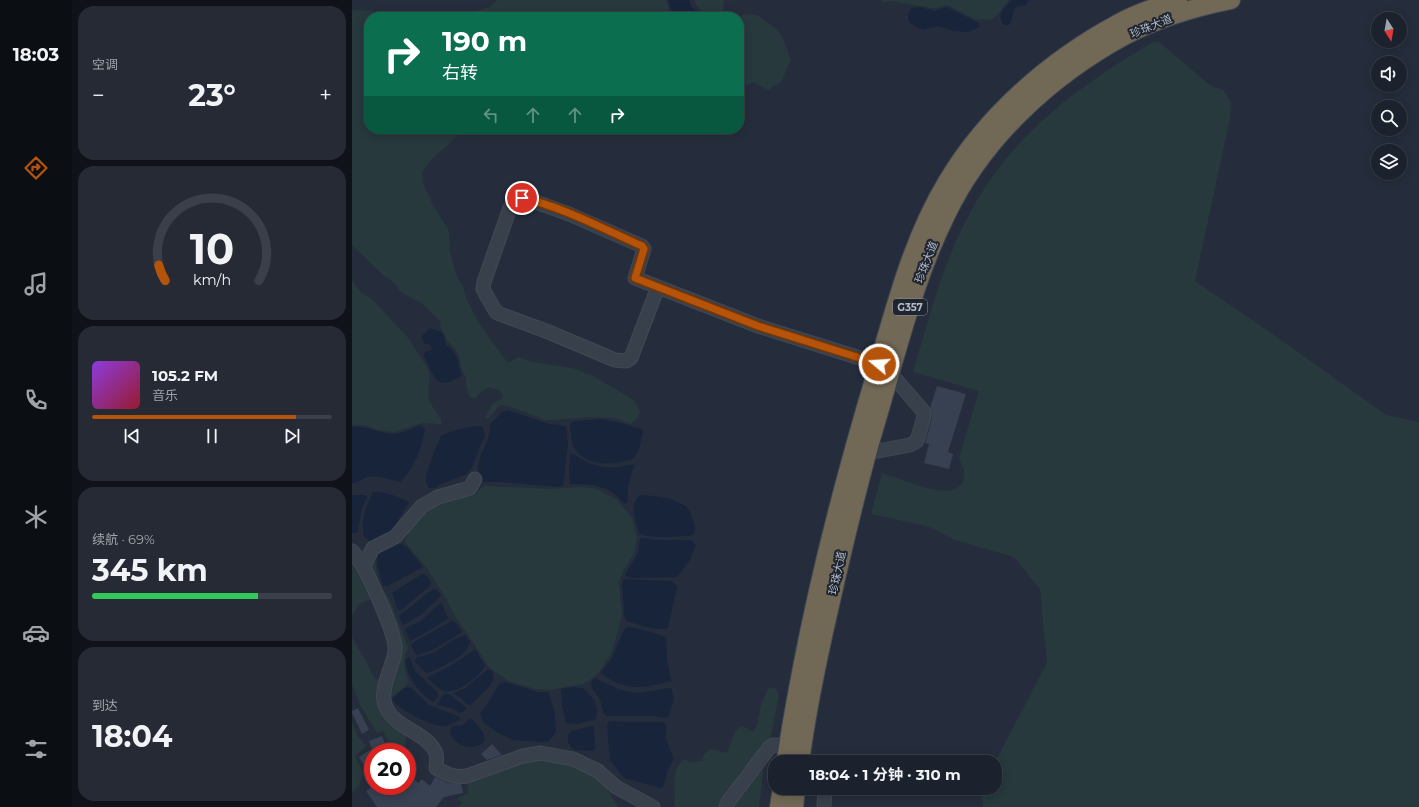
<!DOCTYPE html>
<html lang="zh">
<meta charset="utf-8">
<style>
body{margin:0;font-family:Montserrat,"Noto Sans SC",sans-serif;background:#252a35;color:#f1f3f6;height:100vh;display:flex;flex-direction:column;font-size:15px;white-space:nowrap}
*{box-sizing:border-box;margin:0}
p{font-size:13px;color:#a0a4aa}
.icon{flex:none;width:22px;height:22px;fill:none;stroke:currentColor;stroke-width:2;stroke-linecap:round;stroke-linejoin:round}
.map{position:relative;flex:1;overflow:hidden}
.details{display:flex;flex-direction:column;gap:6px;padding:6px;background:#0f1319;width:280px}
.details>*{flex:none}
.guide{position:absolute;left:12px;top:12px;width:380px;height:122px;border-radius:16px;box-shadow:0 2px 10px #0003,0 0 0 1px #3a3f49;background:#0b6e4f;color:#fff;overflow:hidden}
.needle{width:26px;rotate:169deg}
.tools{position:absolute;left:1019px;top:12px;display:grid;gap:8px}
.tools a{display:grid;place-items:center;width:36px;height:36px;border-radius:50%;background:#1c222d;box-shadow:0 2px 10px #0003,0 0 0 1px #3a3f49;font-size:20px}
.speed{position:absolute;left:12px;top:743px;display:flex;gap:8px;font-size:20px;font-weight:700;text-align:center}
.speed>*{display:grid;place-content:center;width:52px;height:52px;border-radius:50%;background:#1c222d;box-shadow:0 2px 10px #0003,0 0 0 1px #3a3f49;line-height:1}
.speed .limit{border:6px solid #d22;background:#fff;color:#111}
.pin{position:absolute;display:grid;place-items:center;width:34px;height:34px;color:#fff;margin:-17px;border:2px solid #fff;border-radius:50%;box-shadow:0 1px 4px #0007}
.me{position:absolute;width:44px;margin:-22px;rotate:288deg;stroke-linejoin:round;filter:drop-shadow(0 0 3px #0008)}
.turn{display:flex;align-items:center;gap:14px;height:84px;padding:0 12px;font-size:18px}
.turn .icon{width:52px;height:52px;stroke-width:2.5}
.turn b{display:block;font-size:28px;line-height:34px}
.lanes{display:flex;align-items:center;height:38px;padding:0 12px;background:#0003;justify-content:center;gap:20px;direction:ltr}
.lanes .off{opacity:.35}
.big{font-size:30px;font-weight:700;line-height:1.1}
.details .card{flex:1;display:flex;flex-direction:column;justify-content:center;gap:6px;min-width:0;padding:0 14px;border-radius:16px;background:#252a35}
.details .dial{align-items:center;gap:0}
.dial svg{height:104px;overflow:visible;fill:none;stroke:#3a3f49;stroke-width:7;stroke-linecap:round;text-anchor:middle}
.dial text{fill:#f1f3f6;stroke:none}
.song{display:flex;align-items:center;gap:12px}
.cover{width:48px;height:48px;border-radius:6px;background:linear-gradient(135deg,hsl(270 70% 55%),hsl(350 70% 35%))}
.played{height:4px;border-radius:2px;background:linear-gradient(90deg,#b45309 85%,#3a3f49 85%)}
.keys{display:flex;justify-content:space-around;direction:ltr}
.heat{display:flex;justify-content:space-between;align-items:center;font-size:22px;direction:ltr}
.charge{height:6px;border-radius:3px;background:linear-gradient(90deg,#34c759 69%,#3a3f49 0)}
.trip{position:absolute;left:416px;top:755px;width:234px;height:40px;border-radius:16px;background:#1c222d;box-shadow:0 2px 10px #0003,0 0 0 1px #3a3f49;font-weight:700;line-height:40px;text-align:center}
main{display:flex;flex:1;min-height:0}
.tab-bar{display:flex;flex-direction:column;width:72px;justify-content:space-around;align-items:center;background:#0b0e12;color:#a0a4aa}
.tab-bar .icon{width:28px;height:28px}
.tab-bar .current{color:#b45309}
.tab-bar b{font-size:18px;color:#f1f3f6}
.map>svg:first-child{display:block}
.green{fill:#27393d}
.water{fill:#182439}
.building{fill:#374152}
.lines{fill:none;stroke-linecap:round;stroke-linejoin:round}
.minor-casing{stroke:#424955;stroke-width:15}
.highway-casing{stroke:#414854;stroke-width:20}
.minor{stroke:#38404c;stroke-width:13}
.highway{stroke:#726856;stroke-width:18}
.route-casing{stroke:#753606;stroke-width:10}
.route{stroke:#b45309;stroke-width:7}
.labels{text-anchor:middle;stroke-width:4;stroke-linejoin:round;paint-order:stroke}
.shield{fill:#1e2531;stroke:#878e9a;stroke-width:1}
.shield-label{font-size:10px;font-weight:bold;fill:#b4bbc7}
.street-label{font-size:11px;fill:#b4bbc7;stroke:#1e2531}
</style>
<main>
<nav class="tab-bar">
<b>18:03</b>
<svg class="icon current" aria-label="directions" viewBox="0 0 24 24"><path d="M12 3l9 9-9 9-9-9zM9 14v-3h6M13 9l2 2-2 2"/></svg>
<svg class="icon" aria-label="music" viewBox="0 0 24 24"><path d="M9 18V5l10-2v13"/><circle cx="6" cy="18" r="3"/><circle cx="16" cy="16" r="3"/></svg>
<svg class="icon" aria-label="phone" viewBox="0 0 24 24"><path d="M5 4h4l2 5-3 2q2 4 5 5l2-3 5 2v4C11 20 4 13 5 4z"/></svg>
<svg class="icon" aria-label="climate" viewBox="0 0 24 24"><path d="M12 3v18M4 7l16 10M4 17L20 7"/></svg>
<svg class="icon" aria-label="car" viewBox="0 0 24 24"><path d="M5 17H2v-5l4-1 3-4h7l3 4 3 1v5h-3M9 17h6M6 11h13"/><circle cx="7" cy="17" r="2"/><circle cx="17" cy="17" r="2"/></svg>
<svg class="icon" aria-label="filters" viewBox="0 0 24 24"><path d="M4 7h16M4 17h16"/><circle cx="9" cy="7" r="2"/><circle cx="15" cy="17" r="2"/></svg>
</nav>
<section class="details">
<div class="card"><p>空调</p>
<div class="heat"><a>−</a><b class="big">23°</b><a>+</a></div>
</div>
<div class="card dial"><svg viewBox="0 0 100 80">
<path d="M14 69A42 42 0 1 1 86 69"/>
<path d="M14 69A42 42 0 0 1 9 57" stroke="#b45309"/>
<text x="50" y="56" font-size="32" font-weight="700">10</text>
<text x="50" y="72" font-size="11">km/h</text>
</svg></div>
<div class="card">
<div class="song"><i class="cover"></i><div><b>105.2 FM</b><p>音乐</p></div></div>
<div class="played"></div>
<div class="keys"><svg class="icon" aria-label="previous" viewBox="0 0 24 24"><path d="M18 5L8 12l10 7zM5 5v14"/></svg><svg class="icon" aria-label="pause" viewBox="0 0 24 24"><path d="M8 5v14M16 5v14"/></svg><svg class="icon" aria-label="next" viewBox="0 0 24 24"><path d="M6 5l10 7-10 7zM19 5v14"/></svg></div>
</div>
<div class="card"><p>续航 · 69%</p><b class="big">345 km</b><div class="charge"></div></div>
<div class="card"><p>到达</p><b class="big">18:04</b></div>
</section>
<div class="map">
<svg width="1067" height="807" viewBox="0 0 1067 807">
<rect width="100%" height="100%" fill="#252d3c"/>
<path class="green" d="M145,0H314L320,17H249L248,15L243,17H17V129H113L77,162L70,172L71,183L81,205L97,231L98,251L103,272L111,287L116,302L127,324L156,363L166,357L181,362L220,368L241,376L282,400L288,412L286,418L279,424C273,422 267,419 261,418C246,416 228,418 213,419C206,419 201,421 194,420L157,406L148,405L136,419L133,418L140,404L151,398L149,391L137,387L132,390L122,399L118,397L115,389L114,377L110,371L107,356L104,350L96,342L88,325L89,322L71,304L50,293L41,282L30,274L0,245V10L111,14L138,7Z
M343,0H372L371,17H356L344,5Z
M529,0H657L645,15L638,20L622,19L600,7L593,5L584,8H579L540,1L531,3Z
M391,14L405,15L422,27L429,35L439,60L429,82L416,90L401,82L395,86L387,77V18Z
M801,42H807L853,81L861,87L871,90L875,96L879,103L878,118L843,281L932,342L1034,415L1067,422V807H631L629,789V788H643V762L695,663L688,589L662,557L603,540L578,527L519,514L530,473C549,478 589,499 607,487C609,485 611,482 612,479V470L607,458L627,391L561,372C578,315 593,254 624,202C668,128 729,85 801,42Z
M0,280L9,292L20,299L57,339L73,364L78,374L76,393L77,401L89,419V424L70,423L43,432L25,430L13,425H0Z
M133,486L198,489L230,487L245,489L265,500L280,518L285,538L282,554L271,571L267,582L270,615L267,627L259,654L246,673L238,680L231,684L196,690L183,689L157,681L143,672L136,666L124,647L101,613L95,600L74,567L55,545L53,541C67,503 88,499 124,494L128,489Z
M0,558L21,598L7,604L0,616Z
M22,558L27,584L37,598L56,648C50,661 52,669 57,682L56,684L36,700L45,659L19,575L17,561Z
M0,637L15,663L22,678L29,680L28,700L54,734L53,752H47L40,749L31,731L25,733L9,707L0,684Z
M423,687L427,695L419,736L369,807H322C325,791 317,771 332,759L339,762L351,761V755L359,749L374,753C381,744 379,732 390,726L401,732L405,726L409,704L416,689Z
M0,723L6,736L14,746L3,756L11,772L7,786L0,792Z
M189,759L204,761L226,768L250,780L266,807H107L110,802L104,799L116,793V780L179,760Z
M407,770L411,771V774L407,807H378Z"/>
<path class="water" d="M316,0H337L339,6L349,17H322Z
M660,0H677L674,5C656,5 664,17 657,25H652C643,15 653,8 660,0Z
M568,7L583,11L595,7L627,23L628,27L616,32L601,31L586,26L571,30L564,27L557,22L556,14L560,8Z
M78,328L87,331L92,335L94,345C107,353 105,363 110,376L97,382L88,383C80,376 77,365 71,355L74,351L80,350L79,345L72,343L69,337Z
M155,410L197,424L214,426L216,445L211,486L205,487L150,482H130C117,460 140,445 138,424L150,412Z
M248,419L270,423L291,430L288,447L282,458C265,466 233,467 222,448C219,442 219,431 218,424L222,421Z
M68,425L73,429C70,448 62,469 48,482C42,480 21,475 15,477C9,479 7,483 0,483V427C14,425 26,433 41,434C49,434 60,428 68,425Z
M123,426L131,427L133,435L120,467L115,474L89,484L83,488H77C76,486 75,484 74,482C73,472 85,445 89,436L100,431Z
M218,454H221C235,463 249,469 266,467C271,467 277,464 282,465L276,487V502L272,504C258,485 240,484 218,484L217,470Z
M21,492C34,491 46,497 57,502L38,534L20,542L12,537C8,521 14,506 21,492Z
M0,495H14L15,498L10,508L6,532L2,533L0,532Z
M293,495L316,498L334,506C339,512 345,527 342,534L338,536C324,536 299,540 287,533C284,521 277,506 287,496Z
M292,538L303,540H339L344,545L338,560L325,577L280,578L274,577L273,575L286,553L288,539Z
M47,543L56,548L71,567L36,586H31L25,565L26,551L33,546Z
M70,574L74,575L79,582L78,586L50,609L46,610L40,593Z
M272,579L320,581L325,586L316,628C304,632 286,624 274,621L272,613L270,583Z
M81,589L85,590L89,594L87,598L67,616L51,625L47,616Z
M88,603H90L94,614L97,618L80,629L58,641L53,629L70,620Z
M100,621L104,623L110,632L109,633L78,651L66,655L63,653L59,645L60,643Z
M277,627L292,630L314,637L315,659L319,681C301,686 281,691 263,682C259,680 254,677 250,674L249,672L260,658L272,629Z
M113,635L118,642C116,656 88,668 76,673L73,672L63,662L64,658L81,653L103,639Z
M122,650H124L133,666C129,676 103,695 92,691C87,689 81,683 77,680L76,677L98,666Z
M56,657C61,660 60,666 63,671L86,693V697L81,702C67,694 56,678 53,661Z
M136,669L140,671L142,678L137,687L119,705L115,704L102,693L113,688Z
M243,678L268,690L284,693L319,688L322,699L317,716L313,718L300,716H254C249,711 251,706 248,700C245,693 239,691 239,683Z
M153,682L186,692H196C202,705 204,718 204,733L197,741L191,742L161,740L144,732L131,722L128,713L136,703L147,684Z
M58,687L77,705L108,717V720C104,721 97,725 93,726C82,728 45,709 40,699L52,688Z
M220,687L231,688L243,701L245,711L244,719L225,724L214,723L210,705L209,689Z
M93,694H97L115,708L111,712L107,713L101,709L86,705L85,704L90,696Z
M120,719C125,725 133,732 133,740C131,742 129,745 125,746C114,750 99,742 98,730L101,726L111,725L116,720Z
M262,721L271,722H312L314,725V739L322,759L315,772L312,785L309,788L272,778L258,760L255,726L256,722Z
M240,726L242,727L243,749L240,751L223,750L219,748L216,742V735L219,731Z"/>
<path class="building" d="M585,386L614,394L596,452L601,454L597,469L572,463L577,444L573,443L580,419L578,408Z
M6,708L17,730L10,734L0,713V711Z
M30,736L36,752H22L21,750V780L7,757L20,749L17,741Z
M140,744L150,755L135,760L129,754Z
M55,771L66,783L70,779L78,786L83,777L96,783L109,784L111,793L92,797L84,807H25L14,791L22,786H55Z"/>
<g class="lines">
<defs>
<path id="minor" d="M306,287L279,358L274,361L263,360L194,331L148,314L144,312L133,293L131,289L132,282L158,208L162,201L170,198L181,201L217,214L290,246L292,249L283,278L406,326L527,364
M515,453L558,445L565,441L572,417L571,411L539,374
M0,551C3,555 7,559 9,563C18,578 45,636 43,651C41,667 26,691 34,707C44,729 72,731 83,751C86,756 84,763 84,768C94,774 103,778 115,776L171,756L189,753L221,759L246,771L264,787L301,807
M11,567L21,548L43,537L70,506L86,497L118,488L123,479
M374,807L376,802L417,748L421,745L436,746L441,752
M472,807L473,788"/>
<path id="highway" d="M434,762C438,730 444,699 450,668C469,568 495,470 524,373C543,308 560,240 595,182C635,115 698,60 767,23C785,13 806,6 826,0
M448,762C455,709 466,657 478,605C492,543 506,483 524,422C545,352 562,279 595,213C632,137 699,76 772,36C805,19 843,7 879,0
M427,807L430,788
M442,807L444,788"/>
</defs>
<use href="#minor" class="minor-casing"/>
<use href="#highway" class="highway-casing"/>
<use href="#minor" class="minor"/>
<use href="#highway" class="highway"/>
</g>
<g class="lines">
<defs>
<path id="route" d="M170,198C209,206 254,230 290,246L292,249L283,278L406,326L527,364"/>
</defs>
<use href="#route" class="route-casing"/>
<use href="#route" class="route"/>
</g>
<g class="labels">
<rect class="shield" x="541" y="299" width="34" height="16" rx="3"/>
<g class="shield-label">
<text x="558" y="311">G357</text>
</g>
<g class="street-label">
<text transform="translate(799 26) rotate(-22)" y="4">珍珠大道</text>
<text transform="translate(574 262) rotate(-69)" y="4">珍珠大道</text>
<text transform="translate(485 573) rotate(-78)" y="4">珍珠大道</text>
</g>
</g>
</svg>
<div class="tools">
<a><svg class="needle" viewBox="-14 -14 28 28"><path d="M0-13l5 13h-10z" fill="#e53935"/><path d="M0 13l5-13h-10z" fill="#a0a4aa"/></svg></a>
<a><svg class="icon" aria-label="sound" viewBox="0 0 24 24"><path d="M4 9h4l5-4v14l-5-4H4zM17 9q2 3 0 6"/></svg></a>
<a><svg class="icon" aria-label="search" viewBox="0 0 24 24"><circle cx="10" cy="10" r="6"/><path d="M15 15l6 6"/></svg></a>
<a><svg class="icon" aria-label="layers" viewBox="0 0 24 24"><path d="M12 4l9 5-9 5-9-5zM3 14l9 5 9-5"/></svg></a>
</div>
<div class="speed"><div class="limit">20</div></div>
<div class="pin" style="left:170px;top:198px;background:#d93025"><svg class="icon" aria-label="arrive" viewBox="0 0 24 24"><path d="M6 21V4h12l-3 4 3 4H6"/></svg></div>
<svg class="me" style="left:527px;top:364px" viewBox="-20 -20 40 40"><circle r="17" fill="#b45309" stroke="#fff" stroke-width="3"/><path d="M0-11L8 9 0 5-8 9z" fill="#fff"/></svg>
<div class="trip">18:04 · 1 分钟 · 310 m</div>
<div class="guide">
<div class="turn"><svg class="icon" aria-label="right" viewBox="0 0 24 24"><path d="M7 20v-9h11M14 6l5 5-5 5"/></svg><div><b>190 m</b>右转</div></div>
<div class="lanes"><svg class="icon off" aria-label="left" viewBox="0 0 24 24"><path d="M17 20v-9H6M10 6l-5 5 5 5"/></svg><svg class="icon off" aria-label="ahead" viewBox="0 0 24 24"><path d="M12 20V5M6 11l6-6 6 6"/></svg><svg class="icon off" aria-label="ahead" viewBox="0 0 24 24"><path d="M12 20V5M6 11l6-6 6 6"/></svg><svg class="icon" aria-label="right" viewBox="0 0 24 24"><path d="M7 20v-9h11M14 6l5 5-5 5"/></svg></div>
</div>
</div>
</main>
